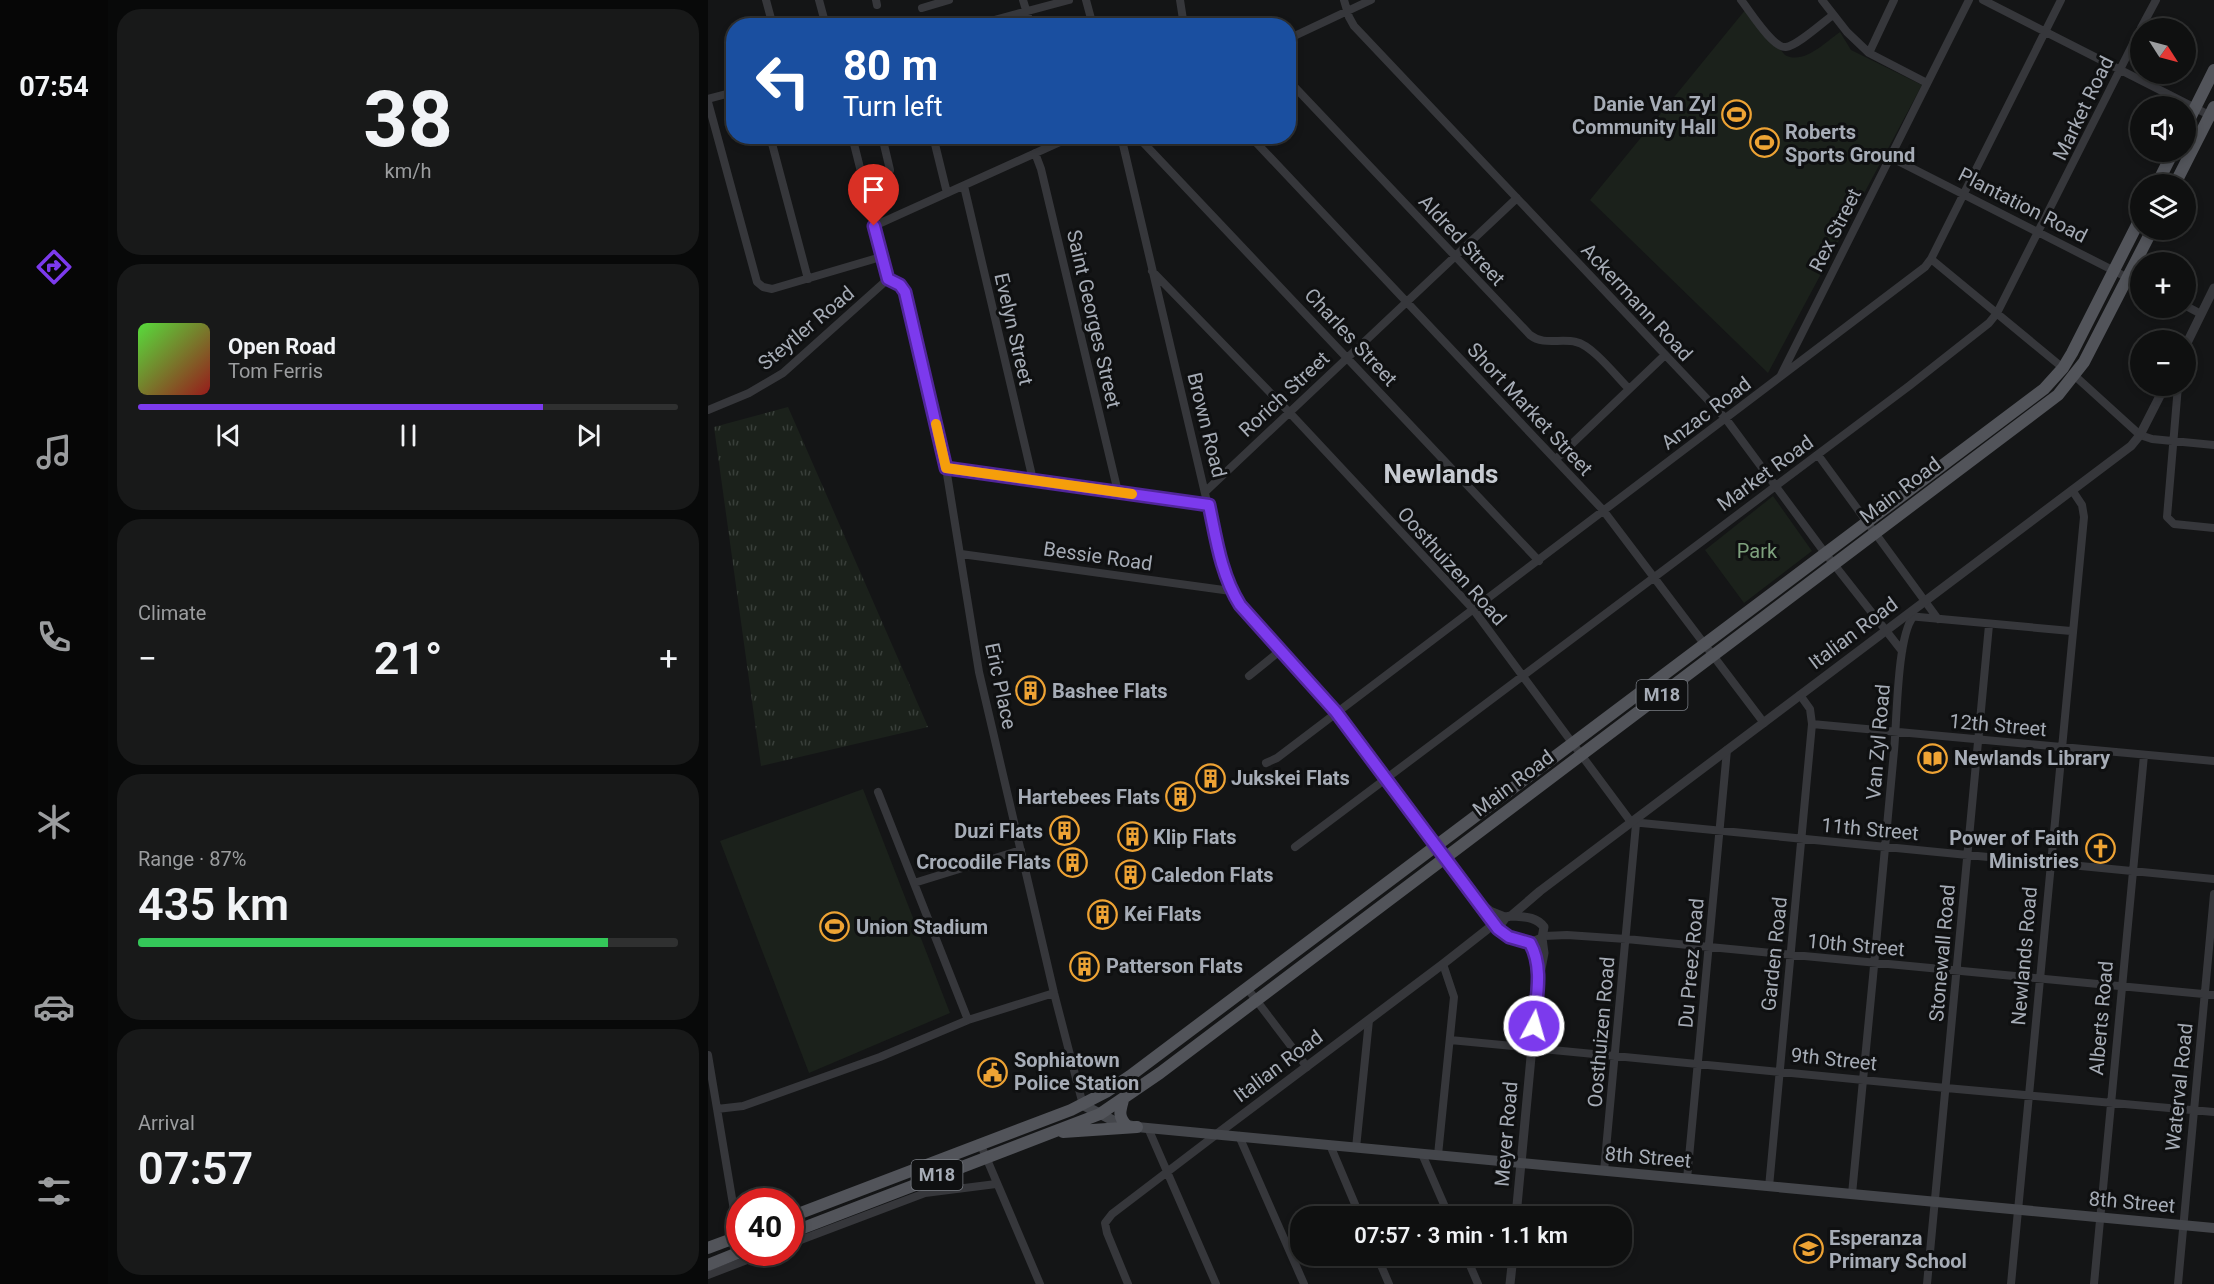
<!DOCTYPE html>
<meta charset="utf-8">
<style>
body{margin:0;font-family:Roboto,sans-serif;background:#181919;color:#f1f3f6;height:100vh;display:flex;flex-direction:column;font-size:22px;white-space:nowrap}
*{box-sizing:border-box;margin:0}
p{font-size:20px;color:#9b9d9f}
.icon{flex:none;width:33px;height:33px;fill:none;stroke:currentColor;stroke-width:2;stroke-linecap:round;stroke-linejoin:round}
.map{position:relative;flex:1;overflow:hidden}
.drawer{display:flex;flex-direction:column;gap:9px;padding:9px;background:#080909;width:600px}
.drawer>*{flex:none}
.guide{position:absolute;left:18px;top:18px;width:570px;height:126px;border-radius:24px;box-shadow:0 3px 9px #0003,0 0 0 2px #2f3030;background:#1a4fa0;color:#fff;overflow:hidden}
.needle{width:39px;rotate:126deg}
.buttons{position:absolute;left:1422px;top:18px;display:grid;gap:12px}
.buttons a{display:grid;place-items:center;width:66px;height:66px;border-radius:50%;background:#0f1010;box-shadow:0 3px 9px #0003,0 0 0 2px #2f3030;font-size:30px}
.speed{position:absolute;left:18px;top:1188px;display:flex;gap:12px;font-size:30px;font-weight:700;text-align:center}
.speed>*{display:grid;place-content:center;width:78px;height:78px;border-radius:50%;background:#0f1010;box-shadow:0 3px 9px #0003,0 0 0 2px #2f3030;line-height:1}
.speed .limit{border:9px solid #d22;background:#fff;color:#111}
.pin{position:absolute;display:grid;place-items:center;width:51px;height:51px;color:#fff;margin:-62px -26px;border-radius:50% 50% 50% 0;rotate:-45deg;box-shadow:0 0 6px #0007}
.pin .icon{rotate:45deg}
.me{position:absolute;width:66px;margin:-33px;rotate:6deg;stroke-linejoin:round;filter:drop-shadow(0 0 4px #0008)}
.turn{display:flex;align-items:center;gap:21px;height:126px;padding:0 18px;font-size:27px}
.turn .icon{width:78px;height:78px;stroke-width:2.5}
.turn b{display:block;font-size:42px;line-height:51px}
.big{font-size:45px;font-weight:600;line-height:1.1}
.drawer .card{flex:1;display:flex;flex-direction:column;justify-content:center;gap:9px;min-width:0;padding:0 21px;border-radius:24px;background:#181919}
.drawer .dial{align-items:center;gap:0}
.dial b{font-size:78px;line-height:1}
.song{display:flex;align-items:center;gap:18px}
.cover{width:72px;height:72px;border-radius:9px;background:linear-gradient(135deg,hsl(110 70% 55%),hsl(0 70% 35%))}
.played{height:6px;border-radius:3px;background:linear-gradient(90deg,#7c3aed 75%,#2f3030 75%)}
.keys{display:flex;justify-content:space-around;direction:ltr}
.heat{display:flex;justify-content:space-between;align-items:center;font-size:33px;direction:ltr}
.charge{height:9px;border-radius:4px;background:linear-gradient(90deg,#34c759 87%,#2f3030 0)}
.trip{position:absolute;left:582px;top:1206px;width:342px;height:60px;border-radius:24px;background:#0f1010;box-shadow:0 3px 9px #0003,0 0 0 2px #2f3030;font-weight:600;line-height:60px;text-align:center}
main{display:flex;flex:1;min-height:0}
.menu{display:flex;flex-direction:column;width:108px;justify-content:space-around;align-items:center;background:#060606;color:#9b9d9f}
.menu .icon{width:42px;height:42px}
.menu .on{color:#7c3aed}
.menu b{font-size:27px;color:#f1f3f6}
.map>svg:first-child{display:block}
.grass{fill:url(#grass-tufts)}
.green{fill:#1b211b}
.lines{fill:none;stroke-linecap:round;stroke-linejoin:round}
.minor{stroke:#36373b;stroke-width:8}
.tertiary{stroke:#36373b;stroke-width:9}
.secondary{stroke:#44464b;stroke-width:10}
.primary{stroke:#52545a;stroke-width:12}
.route-casing{stroke:#51269a;stroke-width:15}
.route{stroke:#7c3aed;stroke-width:10}
.slow{stroke:#f59e0b;stroke-width:10}
.labels{text-anchor:middle;stroke-width:6;stroke-linejoin:round;paint-order:stroke}
.shield{fill:#0f1011;stroke:#797d84;stroke-width:1.5}
.shield-label{font-size:18px;font-weight:bold;fill:#a6acb6}
.poi-label{font-size:20px;font-weight:bold;fill:#a6acb6;stroke:#0f1011;text-anchor:start}
.street-label{font-size:20px;fill:#a6acb6;stroke:#0f1011}
.park-label{font-size:20px;fill:#7ea17e;stroke:#0f1011}
.district-label{font-size:26px;font-weight:bold;fill:#c7cbd2;stroke:#0f1011}
</style>
<main>
<nav class="menu">
<b>07:54</b>
<svg class="icon on" aria-label="directions" viewBox="0 0 24 24"><path d="M12 3l9 9-9 9-9-9zM9 14v-3h6M13 9l2 2-2 2"/></svg>
<svg class="icon" aria-label="music" viewBox="0 0 24 24"><path d="M9 18V5l10-2v13"/><circle cx="6" cy="18" r="3"/><circle cx="16" cy="16" r="3"/></svg>
<svg class="icon" aria-label="phone" viewBox="0 0 24 24"><path d="M5 4h4l2 5-3 2q2 4 5 5l2-3 5 2v4C11 20 4 13 5 4z"/></svg>
<svg class="icon" aria-label="climate" viewBox="0 0 24 24"><path d="M12 3v18M4 7l16 10M4 17L20 7"/></svg>
<svg class="icon" aria-label="car" viewBox="0 0 24 24"><path d="M5 17H2v-5l4-1 3-4h7l3 4 3 1v5h-3M9 17h6M6 11h13"/><circle cx="7" cy="17" r="2"/><circle cx="17" cy="17" r="2"/></svg>
<svg class="icon" aria-label="filters" viewBox="0 0 24 24"><path d="M4 7h16M4 17h16"/><circle cx="9" cy="7" r="2"/><circle cx="15" cy="17" r="2"/></svg>
</nav>
<section class="drawer">
<div class="card dial"><b>38</b><p>km/h</p></div>
<div class="card">
<div class="song"><i class="cover"></i><div><b>Open Road</b><p>Tom Ferris</p></div></div>
<div class="played"></div>
<div class="keys"><svg class="icon" aria-label="previous" viewBox="0 0 24 24"><path d="M18 5L8 12l10 7zM5 5v14"/></svg><svg class="icon" aria-label="pause" viewBox="0 0 24 24"><path d="M8 5v14M16 5v14"/></svg><svg class="icon" aria-label="next" viewBox="0 0 24 24"><path d="M6 5l10 7-10 7zM19 5v14"/></svg></div>
</div>
<div class="card"><p>Climate</p>
<div class="heat"><a>−</a><b class="big">21°</b><a>+</a></div>
</div>
<div class="card"><p>Range · 87%</p><b class="big">435 km</b><div class="charge"></div></div>
<div class="card"><p>Arrival</p><b class="big">07:57</b></div>
</section>
<div class="map">
<svg width="1506" height="1284" viewBox="0 0 1506 1284">
<defs>
<pattern id="grass-tufts" width="24" height="20" patternUnits="userSpaceOnUse" patternTransform="scale(1.5)"><rect width="24" height="20" fill="#1b211b"/><path d="M3 7l-1-3M5 7V3M7 7l1-3M15 17l-1-3M17 17v-4M19 17l1-3" fill="none" stroke="#393f3a"/></pattern>
</defs>
<rect width="100%" height="100%" fill="#141516"/>
<path class="grass" d="M80,407L220,727L53,766L6,427Z"/>
<path class="green" d="M1038,9L1077,55C1096,65 1116,43 1132,32L1143,50L1214,85L1060,373L882,200Z
M1065,496L1104,551L1036,603L997,550Z
M155,789L242,1013L101,1073L12,841Z"/>
<g class="lines">
<path class="minor" d="M58,0L65,26
M111,0L118,26
M168,0L169,5
M315,0L323,26
M378,0L385,26
M472,0L476,26
M636,0L641,17L646,26L1018,419L1117,553L1194,651
M1033,0C1042,11 1065,49 1078,47C1089,46 1115,22 1125,15
M1114,0L1139,32L1161,53L1219,83
M1275,0L1505,117
M214,8L241,0
M264,26L361,0
M1433,28L1448,0
M580,39L663,0
M1161,53L1186,0
M580,80L822,335C836,346 852,338 868,342C884,345 909,377 921,389
M0,99L26,92
M0,102L49,282L55,287L64,289L173,257
M62,136L100,279
M144,136L180,279
M174,136L182,170
M225,136L239,193
M413,136L511,553L523,591L532,605L628,712L790,928
M429,136L831,561
M542,136L895,510L1056,723
M327,153L333,169L410,492
M1182,157L1432,284
M256,186L325,480
M166,226L365,136
M1223,259L1355,368
M444,271L581,412L765,609L923,822L1506,879
M180,279L192,285L197,293L238,468L271,672L346,993L375,1105
M1478,306L1493,314
M1367,376L1432,435L1444,439L1506,445
M1072,377L1261,0
M1470,386L1459,517L1466,524L1506,528
M0,410L41,393L75,373L180,279
M1110,455L1230,619
M848,459L957,355
M238,468L501,505
M498,491L809,198
M253,554L523,591
M1200,616L1363,631
M541,676L573,650
M1104,724L1506,761
M558,763L569,758L1217,267L1223,259L1353,0
M170,792L260,1020
M587,847L1201,386L1281,323L1289,313L1432,30
M206,883L313,850
M772,902L783,911L798,917
M836,936L859,935L918,939L1506,995
M539,988L599,1067
M742,1040L1238,1088L1506,1112
M0,1055L31,1240
M9,1109L35,1106L172,1057L260,1020L346,993
M440,1128L508,1284
M531,1136L596,1284
M272,1143L332,1284
M622,1145L652,1216
M648,1148L661,1020
M714,1154L741,1216
M730,1155L746,997L735,964
M896,1171L928,824
M979,1179L1019,750
M1061,1187L1104,724L1102,709L1092,695
M1144,1194C1159,1047 1172,898 1186,751C1189,721 1189,637 1205,617
M82,1244L217,1193L288,1184
M669,1256L681,1284
M758,1256L770,1284
M0,1275L60,1252
M420,1284L399,1233L397,1223L404,1214L509,1134
M1219,1284L1281,625
M1303,1284L1376,517L1374,505L1364,490
M1386,1284L1436,755
M1470,1284L1506,894"/>
<path class="tertiary" d="M1478,345L1506,288
M803,916L832,891L1423,446L1432,435L1457,386
M803,916C815,917 828,916 836,927L834,938C820,946 805,940 793,932V924L798,917Z
M833,969L836,953L834,938
M509,1134L735,964L786,924L796,919
M808,1216L830,983L829,956L822,943
M802,1284L805,1256"/>
<path class="secondary" d="M375,1105L410,1123L429,1127L1506,1228"/>
<path class="primary" d="M1478,126L1506,70
M1449,184L1465,152
M1467,184L1506,107
M415,1100C412,1111 410,1116 418,1125
M355,1132L429,1127
M82,1217L363,1110L398,1092L422,1076L1336,389L1355,368L1364,353L1432,219
M82,1233L392,1114L452,1073L1350,395L1376,362L1444,230
M0,1248L32,1236
M0,1265L32,1252"/>
</g>
<g class="lines">
<defs>
<path id="route" d="M166,226L180,279L192,285L197,292L238,468L501,505C508,538 513,575 532,605L628,712L790,929L801,937L822,943C836,968 828,998 826,1026"/>
</defs>
<use href="#route" class="route-casing"/>
<use href="#route" class="route"/>
<path class="slow" d="M228,424L238,468L424,494"/>
</g>
<defs>
<symbol id="stadium-ring" viewBox="-11 -11 22 22"><circle r="9.5" fill="#0f1011" stroke="#eea334" stroke-width="1.5"/><path d="M0-5a6.5 5 0 1 0 0 10a6.5 5 0 1 0 0-10ZM-3.5-1.8h7v3.6h-7Z" fill="#eea334"/></symbol>
<symbol id="building-ring" viewBox="-11 -11 22 22"><circle r="9.5" fill="#0f1011" stroke="#eea334" stroke-width="1.5"/><path d="M-4-6H4V6H1V3H-1V6H-4ZM-2.5-4.3h1.7v1.8h-1.7ZM.8-4.3h1.7v1.8H.8ZM-2.5-1h1.7V.8h-1.7ZM.8-1h1.7V.8H.8Z" fill="#eea334"/></symbol>
<symbol id="library-ring" viewBox="-11 -11 22 22"><circle r="9.5" fill="#0f1011" stroke="#eea334" stroke-width="1.5"/><path d="M-6-4Q-3-5.5-.7-3.5V5Q-3 3-6 4ZM6-4Q3-5.5 .7-3.5V5Q3 3 6 4Z" fill="#eea334"/></symbol>
<symbol id="church-ring" viewBox="-11 -11 22 22"><circle r="9.5" fill="#0f1011" stroke="#eea334" stroke-width="1.5"/><path d="M-1.2-6h2.4v3.5h3.3v2.4h-3.3V6h-2.4V-.1h-3.3v-2.4h3.3Z" fill="#eea334"/></symbol>
<symbol id="civic-ring" viewBox="-11 -11 22 22"><circle r="9.5" fill="#0f1011" stroke="#eea334" stroke-width="1.5"/><path d="M-.6-6.5H3V-4.5H.6V-3L4-1V1h2V6H-6V1h2V-1L-.6-3ZM-1.2 2.5V6h2.4V2.5Z" fill="#eea334"/></symbol>
<symbol id="school-ring" viewBox="-11 -11 22 22"><circle r="9.5" fill="#0f1011" stroke="#eea334" stroke-width="1.5"/><path d="M0-5L7-2L0 1L-7-2ZM-4 1L0 2.5L4 1V4Q0 6-4 4Z" fill="#eea334"/></symbol>
</defs>
<g fill-rule="evenodd">
<use href="#stadium-ring" x="1012" y="98" width="33" height="33"/>
<use href="#stadium-ring" x="1040" y="126" width="33" height="33"/>
<use href="#building-ring" x="306" y="674" width="33" height="33"/>
<use href="#library-ring" x="1208" y="742" width="33" height="33"/>
<use href="#building-ring" x="486" y="762" width="33" height="33"/>
<use href="#building-ring" x="456" y="780" width="33" height="33"/>
<use href="#building-ring" x="340" y="814" width="33" height="33"/>
<use href="#building-ring" x="408" y="820" width="33" height="33"/>
<use href="#church-ring" x="1376" y="832" width="33" height="33"/>
<use href="#building-ring" x="348" y="846" width="33" height="33"/>
<use href="#building-ring" x="406" y="858" width="33" height="33"/>
<use href="#building-ring" x="378" y="898" width="33" height="33"/>
<use href="#stadium-ring" x="110" y="910" width="33" height="33"/>
<use href="#building-ring" x="360" y="950" width="33" height="33"/>
<use href="#civic-ring" x="268" y="1056" width="33" height="33"/>
<use href="#school-ring" x="1084" y="1232" width="33" height="33"/>
</g>
<g class="labels">
<g class="shield">
<rect x="928.5" y="680" width="51" height="30" rx="4.5"/>
<rect x="203.5" y="1160" width="51" height="30" rx="4.5"/>
</g>
<g class="shield-label">
<text x="954" y="701">M18</text>
<text x="229" y="1181">M18</text>
</g>
<g class="poi-label">
<text x="1008" y="111" text-anchor="end">Danie Van Zyl<tspan x="1008" dy="23">Community Hall</tspan></text>
<text x="1077" y="139">Roberts<tspan x="1077" dy="23">Sports Ground</tspan></text>
<text x="344" y="698">Bashee Flats</text>
<text x="1246" y="765">Newlands Library</text>
<text x="523" y="785">Jukskei Flats</text>
<text x="452" y="804" text-anchor="end">Hartebees Flats</text>
<text x="335" y="838" text-anchor="end">Duzi Flats</text>
<text x="445" y="844">Klip Flats</text>
<text x="1371" y="845" text-anchor="end">Power of Faith<tspan x="1371" dy="23">Ministries</tspan></text>
<text x="343" y="869" text-anchor="end">Crocodile Flats</text>
<text x="443" y="882">Caledon Flats</text>
<text x="416" y="921">Kei Flats</text>
<text x="148" y="934">Union Stadium</text>
<text x="398" y="973">Patterson Flats</text>
<text x="306" y="1067">Sophiatown<tspan x="306" dy="23">Police Station</tspan></text>
<text x="1121" y="1245">Esperanza<tspan x="1121" dy="23">Primary School</tspan></text>
</g>
<g class="street-label">
<text transform="translate(1375 108) rotate(-64)" y="7">Market Road</text>
<text transform="translate(1315 205) rotate(27)" y="7">Plantation Road</text>
<text transform="translate(1127 230) rotate(-63)" y="7">Rex Street</text>
<text transform="translate(754 240) rotate(47)" y="7">Aldred Street</text>
<text transform="translate(929 302) rotate(47)" y="7">Ackermann Road</text>
<text transform="translate(386 319) rotate(77)" y="7">Saint Georges Street</text>
<text transform="translate(98 328) rotate(-40)" y="7">Steytler Road</text>
<text transform="translate(306 329) rotate(77)" y="7">Evelyn Street</text>
<text transform="translate(643 337) rotate(47)" y="7">Charles Street</text>
<text transform="translate(576 394) rotate(-43)" y="7">Rorich Street</text>
<text transform="translate(822 409) rotate(47)" y="7">Short Market Street</text>
<text transform="translate(998 413) rotate(-37)" y="7">Anzac Road</text>
<text transform="translate(499 425) rotate(76)" y="7">Brown Road</text>
<text transform="translate(1057 473) rotate(-36)" y="7">Market Road</text>
<text transform="translate(1192 490) rotate(-37)" y="7">Main Road</text>
<text transform="translate(390 556) rotate(8)" y="7">Bessie Road</text>
<text transform="translate(744 566) rotate(48)" y="7">Oosthuizen Road</text>
<text transform="translate(1145 633) rotate(-37)" y="7">Italian Road</text>
<text transform="translate(293 686) rotate(78)" y="7">Eric Place</text>
<text transform="translate(1290 725) rotate(5)" y="7">12th Street</text>
<text transform="translate(1170 742) rotate(-85)" y="7">Van Zyl Road</text>
<text transform="translate(805 783) rotate(-37)" y="7">Main Road</text>
<text transform="translate(1162 829) rotate(5)" y="7">11th Street</text>
<text transform="translate(1148 945) rotate(5)" y="7">10th Street</text>
<text transform="translate(1234 953) rotate(-85)" y="7">Stonewall Road</text>
<text transform="translate(1066 954) rotate(-84)" y="7">Garden Road</text>
<text transform="translate(1316 956) rotate(-85)" y="7">Newlands Road</text>
<text transform="translate(983 963) rotate(-85)" y="7">Du Preez Road</text>
<text transform="translate(1393 1018) rotate(-85)" y="7">Alberts Road</text>
<text transform="translate(893 1032) rotate(-85)" y="7">Oosthuizen Road</text>
<text transform="translate(1126 1059) rotate(6)" y="7">9th Street</text>
<text transform="translate(570 1066) rotate(-37)" y="7">Italian Road</text>
<text transform="translate(1471 1087) rotate(-84)" y="7">Waterval Road</text>
<text transform="translate(798 1134) rotate(-85)" y="7">Meyer Road</text>
<text transform="translate(940 1157) rotate(5)" y="7">8th Street</text>
<text transform="translate(1424 1202) rotate(5)" y="7">8th Street</text>
</g>
<g class="park-label">
<text x="1049" y="558">Park</text>
</g>
<g class="district-label">
<text x="733" y="483">Newlands</text>
</g>
</g>
</svg>
<div class="buttons">
<a><svg class="needle" viewBox="-14 -14 28 28"><path d="M0-13l5 13h-10z" fill="#e53935"/><path d="M0 13l5-13h-10z" fill="#9b9d9f"/></svg></a>
<a><svg class="icon" aria-label="sound" viewBox="0 0 24 24"><path d="M4 9h4l5-4v14l-5-4H4zM17 9q2 3 0 6"/></svg></a>
<a><svg class="icon" aria-label="layers" viewBox="0 0 24 24"><path d="M12 4l9 5-9 5-9-5zM3 14l9 5 9-5"/></svg></a>
<a>+</a>
<a>−</a>
</div>
<div class="speed"><div class="limit">40</div></div>
<div class="pin" style="left:166px;top:226px;background:#d93025"><svg class="icon" aria-label="arrive" viewBox="0 0 24 24"><path d="M6 21V4h12l-3 4 3 4H6"/></svg></div>
<svg class="me" style="left:826px;top:1026px" viewBox="-20 -20 40 40"><circle r="17" fill="#7c3aed" stroke="#fff" stroke-width="3"/><path d="M0-11L8 9 0 5-8 9z" fill="#fff"/></svg>
<div class="trip">07:57 · 3 min · 1.1 km</div>
<div class="guide">
<div class="turn"><svg class="icon" aria-label="left" viewBox="0 0 24 24"><path d="M17 20v-9H6M10 6l-5 5 5 5"/></svg><div><b>80 m</b>Turn left</div></div>
</div>
</div>
</main>
